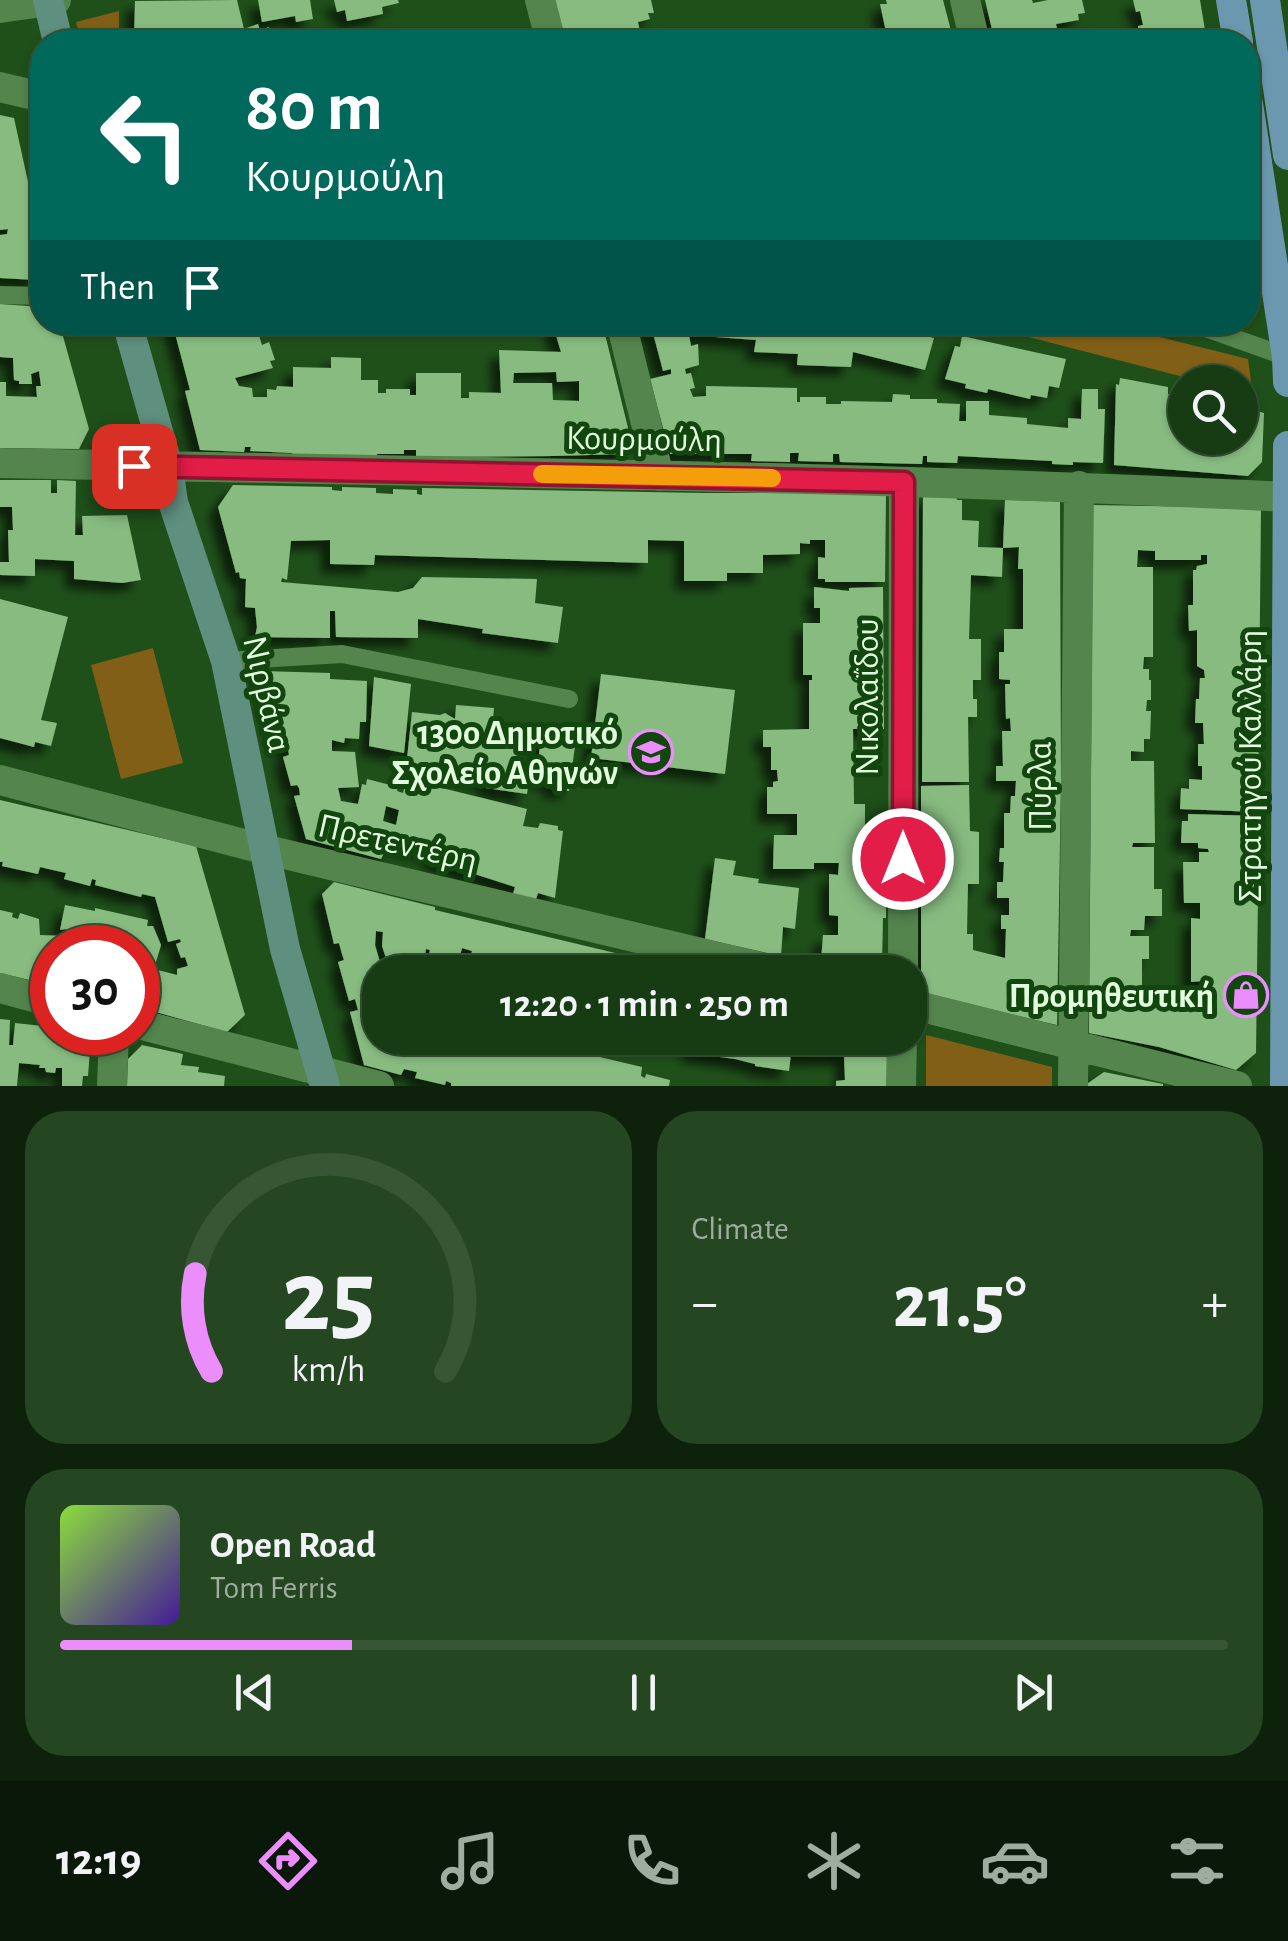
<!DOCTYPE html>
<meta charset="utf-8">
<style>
body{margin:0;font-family:"Alegreya Sans",sans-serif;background:#244722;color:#f1f3f6;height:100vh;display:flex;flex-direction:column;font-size:38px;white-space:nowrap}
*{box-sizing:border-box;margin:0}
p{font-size:32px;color:#9eada0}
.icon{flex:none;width:55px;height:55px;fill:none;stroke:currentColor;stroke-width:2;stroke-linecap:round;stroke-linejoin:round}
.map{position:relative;height:1086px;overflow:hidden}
.side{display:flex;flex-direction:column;gap:25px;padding:25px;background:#0d210b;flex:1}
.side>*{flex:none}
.banner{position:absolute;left:30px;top:30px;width:1230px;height:305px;border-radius:40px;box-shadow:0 2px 8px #0004,0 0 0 2px #365634;background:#00695c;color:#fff;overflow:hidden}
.buttons{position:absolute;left:1168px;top:365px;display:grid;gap:20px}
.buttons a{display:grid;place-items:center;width:90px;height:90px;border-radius:50%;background:#173c14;box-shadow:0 2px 8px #0004,0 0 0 2px #365634;font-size:50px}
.speed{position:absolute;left:30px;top:925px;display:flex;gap:20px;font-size:50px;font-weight:700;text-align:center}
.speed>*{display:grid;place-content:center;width:130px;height:130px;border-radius:50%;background:#173c14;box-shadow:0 2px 8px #0004,0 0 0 2px #365634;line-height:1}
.speed .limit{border:15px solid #d22;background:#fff;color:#111}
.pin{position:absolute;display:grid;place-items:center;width:85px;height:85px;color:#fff;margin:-42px;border-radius:20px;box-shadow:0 5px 15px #0006}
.me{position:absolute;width:110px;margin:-55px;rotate:0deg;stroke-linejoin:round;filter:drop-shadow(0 0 8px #0008)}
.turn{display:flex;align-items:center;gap:35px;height:210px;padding:0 50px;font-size:45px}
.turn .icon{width:130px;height:130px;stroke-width:2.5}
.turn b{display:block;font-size:70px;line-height:85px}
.then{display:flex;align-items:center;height:95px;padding:0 50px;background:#0003;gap:20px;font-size:38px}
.big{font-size:75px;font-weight:600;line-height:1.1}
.side .card{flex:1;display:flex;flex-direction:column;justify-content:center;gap:15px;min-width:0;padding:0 35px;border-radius:40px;background:#244722}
.side .dial{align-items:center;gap:0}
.dial svg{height:260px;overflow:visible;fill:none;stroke:#365634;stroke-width:7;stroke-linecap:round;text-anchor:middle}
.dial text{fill:#f1f3f6;stroke:none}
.song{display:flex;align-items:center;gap:30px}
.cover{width:120px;height:120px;border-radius:15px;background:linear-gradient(135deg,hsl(90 70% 55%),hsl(260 70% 35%))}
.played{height:10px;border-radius:5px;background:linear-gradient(90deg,#eb8dfb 25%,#365634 25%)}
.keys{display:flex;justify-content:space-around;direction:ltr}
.heat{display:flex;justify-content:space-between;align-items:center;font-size:55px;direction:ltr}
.side .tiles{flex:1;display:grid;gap:25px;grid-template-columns:1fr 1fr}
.card:last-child{grid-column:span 2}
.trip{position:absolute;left:362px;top:955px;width:565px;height:100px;border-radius:40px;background:#173c14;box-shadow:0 2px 8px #0004,0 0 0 2px #365634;font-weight:600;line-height:100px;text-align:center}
.tabs{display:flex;height:160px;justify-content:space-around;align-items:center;background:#091808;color:#9eada0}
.tabs .icon{width:70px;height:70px}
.tabs .on{color:#eb8dfb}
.tabs b{font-size:45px;color:#f1f3f6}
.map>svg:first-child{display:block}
.green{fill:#815f17}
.building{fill:#87bb80;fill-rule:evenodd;filter:url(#shadow)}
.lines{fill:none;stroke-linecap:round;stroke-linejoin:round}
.lane{stroke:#53854d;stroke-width:18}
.street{stroke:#53854d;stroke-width:30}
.secondary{stroke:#5f8f7e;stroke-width:30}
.primary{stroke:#6b98af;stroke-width:30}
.route-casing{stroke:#92132f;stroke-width:25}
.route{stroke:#e11d48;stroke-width:18}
.slow{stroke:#f59e0b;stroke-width:18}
.labels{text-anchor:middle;stroke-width:10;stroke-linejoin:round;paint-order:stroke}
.street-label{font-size:35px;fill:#e1fcdd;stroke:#13450e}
.poi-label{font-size:35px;font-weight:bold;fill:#e1fcdd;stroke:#13450e;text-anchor:end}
</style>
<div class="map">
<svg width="1288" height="1086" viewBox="0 0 1288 1086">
<defs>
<filter id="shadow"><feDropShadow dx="-9" dy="9" stdDeviation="5" flood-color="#0009"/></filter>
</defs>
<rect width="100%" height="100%" fill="#1f501a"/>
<path class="green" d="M119,11V42H82L76,22Z
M974,323H1103L1248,359L1253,396L1240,392V382H1203Z
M153,648L183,763L121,779L91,665Z
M926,1035L1052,1067V1086H926Z"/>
<path class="building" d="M237,0L244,29L258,24L260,31L269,27L267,42H134L135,1Z
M258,0H310L313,19L296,22L295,16L262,22Z
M334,0H398L399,3L382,7L383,14L347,21L345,10L337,12Z
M555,0H651L654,13H648L650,19L638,22L642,42H566Z
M886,0H943L954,42L888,41L880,4H887Z
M985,0H1032L1033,3L1048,0H1082L1085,13L1078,14L1079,20L1056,24L1060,42H995Z
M1133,0H1200L1207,42H1139L1138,26L1143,25L1140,11L1136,12Z
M0,115L14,118L37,223L32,224L33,229L39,228L42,243V272L36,280L0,278V235L7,234L8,229L0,230Z
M0,304L42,307V322H59L89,429L79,449L0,448V382H6V396L37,397L36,386H41L39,371L31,374L32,384H19V381L14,380L13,358L0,357Z
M172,322H240L221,329L224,336L257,329L262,345L269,342L275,360L270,361L273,368L235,378L239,386L252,388L253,397H267V389L276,390L277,386L293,387V367L331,368V357L361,358V380H378V393H386V389H410V395H416V373H461V398H469V392L501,393L499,350L561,352L552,322H602L632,444L625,454L554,456L416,457V450H404V454H377V456L292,455V453L250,451L251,447H245L244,452L200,450L185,391L190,390ZM556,372L557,382L579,381V401L553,400L552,383H513L514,373Z
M646,322H881L894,326L896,322H901L932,332L930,337L934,338L925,370L853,352L851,367L797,365L798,354L754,352L756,340L689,335L691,346L698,344L699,365L685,369L686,374L691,373L695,388L690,389L693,397L706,396V386L797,388V402H800V397H826V404H841V401L892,402L893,394L910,395V399H937V403L960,404L959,421H966V401H989V415L1027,418V424L1068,428V418L1081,419L1082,389H1098V409H1105L1103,463L1073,462V465L1052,464V461L958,456L957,463L927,462V456H923L922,464L840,462L839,454H833V462L798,461L799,453H790V462L751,461L752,454H670L650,379L671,374V369L663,371L653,333L648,332Z
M962,336L1066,359L1059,388L1049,386L1047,398L1031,395L1030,399L988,389L987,393L965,388L966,384L945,379L955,346L960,347Z
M1120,378L1168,387V394H1173L1174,389L1185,392V438L1220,440V444H1232L1233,438H1240V406L1264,413L1262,462L1248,476L1114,465L1116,384L1119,385Z
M0,480H51V493H57V480L76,481L75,535H83L82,516L127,515L141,580L122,583L74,579V561L35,559V576L0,575V562H9L8,530H13L12,507H0Z
M233,485L332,487V490L342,491V487L376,488V493L393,494V489L417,490V494L422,495V488L705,493H886L885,582H825V579H818V557L825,558V540H810V544L800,543V554L763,555V573H727V581H684V541L648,540V563L375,555L374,565L330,564V540L291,541L287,580L282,578L281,582L398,592L413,588L422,577L537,579L535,603L563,607L558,643L482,633L483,629L418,619V638L336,637L335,611H330V638L255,637L257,627L255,608L245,607L246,579L240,578L239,572L236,573L218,507Z
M923,495L956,496L957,500H962V520L979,521L978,547L1003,548L1002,577L971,575L969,639H981V680H973V699H977V717H968L969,782H922Z
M1005,500L1060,501L1061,780L1057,1025L921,993V786L969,785L970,831L979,832V884H968L967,934H973V950L1005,958L1006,929H1001V915H1009V898H997V882H1003L1004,862H999L1000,848H1004V813H1010L1011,796H1015L1016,781H996V766H1003L1002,731H1011L1010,718L1006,719L1005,684H1010V680L999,679V652H1004V629H1023V569H1018L1019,547L1003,548Z
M1093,505L1261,508L1258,812L1180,809L1181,788L1189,789V779L1202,780V766H1198V744H1204L1203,723H1195L1196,699H1199L1200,678H1205L1204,670L1197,666V630L1189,631L1188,605H1193V570H1196L1197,566L1207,564V555H1201V560H1155V551L1138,550L1137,567H1153V657H1144L1143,669H1149V680H1151V700H1147L1146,711H1151L1150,739H1144V752L1131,751V761H1154L1155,843H1133L1132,847H1154V889H1162V916H1145L1144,930H1131L1130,936H1149V959H1142V986H1137L1138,996L1144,997L1145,992L1160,994V1000L1167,1001L1166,993H1185V1006H1205L1203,981L1191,982V918L1200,919V903H1184L1183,862H1199V852H1209L1208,849L1198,848V843H1181L1182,821H1188V814L1259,816L1256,1053L1236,1070L1159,1047L1089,1033Z
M814,587L849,591V588L883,587L884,729H853L854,804H865V836H859V863L886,866V918H883L882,964L870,972L821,962L823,935H838V916L829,915V874L838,875L839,863H814V869H773L774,835H797V814H767V787H773V782L778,781L777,770H771V747H763V730L809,729V680H812V675H803V623H820V608H814Z
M0,599L68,617L41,720L57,723L51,746L35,742L34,747L0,738Z
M263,671L330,673V679L367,681L366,722H360L359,739L345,738L344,743L332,740V751L355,752L359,787L338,788L341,801L358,804L362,784L366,785L367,779L398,787L397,791L403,793L404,789L425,793L430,771L406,768L412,712L440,715L445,713L455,719L456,705L494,708L492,730L523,733L521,778L529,780L527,794L486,788L487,780L460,775L461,771L448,770L446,789L527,809L523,826L538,828L540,823L558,826V830L563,831L555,898L538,893L536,899L513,894L515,887L431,860L433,853L391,843L388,854L384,853L381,859L306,839L294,796L300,795L299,788L297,785L291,786L283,757L289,755L288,749L287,746L282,747L272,717L277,716L275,708H267V690L262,689ZM386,806L399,810L396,825L383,821Z
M601,674L735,690L725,774L591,758Z
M374,677L411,684L404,753L369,746Z
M542,726L577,731L569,791L551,789L553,781L539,780L542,764L538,763Z
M0,800L196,846L245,1015L227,1032L138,1007V948H52V983L41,981V978L35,977L34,981L0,973V910L13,913L12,917L18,919L20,913L39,919L40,935L66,936V929L60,930L65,905L95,911V908L148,920L147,926H153L161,945L154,969L177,975V969L188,966L185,957L181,958L176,944L181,942L180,939L168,942L155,897L142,894L141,897L95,885L96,880L92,879L90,886L64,879L66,873L40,867L38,874L2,866L3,862H0Z
M715,858L736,861L733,875L759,879L758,883L799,888L795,929L783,927L781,956L705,939Z
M334,882L435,907V910L691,971L467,972L472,951L462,948L456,972L444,970V972H425L430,950L426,949L424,960L412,956L411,963L386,958L382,946L383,932L376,931L375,945L382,969L390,966L392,972H380V993L376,994L377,1000L380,999V1038H489L488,1042L502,1045L501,1052L505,1053L509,1038H519L642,1067L641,1076L645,1078L646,1074L670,1080L669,1086H451V1083L446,1081L445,1085L415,1078L417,1072L404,1069L401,1075L364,1065L350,1012L358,1010L355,999L349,1001L338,962L344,960L342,954L339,943L334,944L322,894Z
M0,1019L10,1020L9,1045H13L15,1023L52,1027V1032H85L84,1049L90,1050L88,1076H83L82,1086H62V1068H56L55,1073L46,1072L45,1068H39L40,1065L19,1063L17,1086H0Z
M679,1038H887V1086H836V1081L845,1080L844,1056L795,1057L796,1053H791L789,1071L755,1066V1064L735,1059L690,1053L692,1042Z
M142,1045L183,1054L181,1065L199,1067L198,1072L225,1076L224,1086H127L128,1059Z
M1104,1072L1163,1084V1086H1084Z"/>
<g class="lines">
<path class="lane" d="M0,295L42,296
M1189,322L1287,357
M226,661L342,654L569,699"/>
<path class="street" d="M540,0L551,42
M965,0L975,42
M0,8L56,0
M0,87L42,97
M621,322L659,476
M0,463C429,472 858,475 1287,497
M0,780L263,849L781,972
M903,972L904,482
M0,988L52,1002
M910,1004L1237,1086
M138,1024L379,1086
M112,1086L114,1032
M901,1086L902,1038
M1073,1086L1079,486"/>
<path class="secondary" d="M48,0L58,42
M127,322L168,467L173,502L226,661L285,949L325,1086"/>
<path class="primary" d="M1231,0L1238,42
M1265,0L1288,155
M1248,104L1287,357L1288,382
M1285,1086L1288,446"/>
</g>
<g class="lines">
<defs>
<path id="route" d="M134,466L904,482L903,859"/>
</defs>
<use href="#route" class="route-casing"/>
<use href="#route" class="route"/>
<path class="slow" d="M542,474L772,478"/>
</g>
<defs>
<symbol id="school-ring" viewBox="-11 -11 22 22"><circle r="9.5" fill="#13450e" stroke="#eb8dfb" stroke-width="1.5"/><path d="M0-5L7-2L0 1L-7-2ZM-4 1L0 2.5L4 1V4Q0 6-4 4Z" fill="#eb8dfb"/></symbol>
<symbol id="shop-ring" viewBox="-11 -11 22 22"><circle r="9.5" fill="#13450e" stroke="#eb8dfb" stroke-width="1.5"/><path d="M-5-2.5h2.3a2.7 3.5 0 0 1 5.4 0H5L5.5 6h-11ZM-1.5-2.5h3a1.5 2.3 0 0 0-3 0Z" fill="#eb8dfb"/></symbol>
</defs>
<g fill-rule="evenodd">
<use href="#school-ring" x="626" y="727" width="50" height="50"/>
<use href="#shop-ring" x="1221" y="970" width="50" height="50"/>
</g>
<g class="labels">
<g class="street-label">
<text transform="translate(644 438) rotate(1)" y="12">Κουρμούλη</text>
<text transform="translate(268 694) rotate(77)" y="12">Νιρβάνα</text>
<text transform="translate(866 697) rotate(-90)" y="12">Νικολαΐδου</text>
<text transform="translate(1249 766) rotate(-90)" y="12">Στρατηγού Καλλάρη</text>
<text transform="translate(1039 786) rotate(-90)" y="12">Πύρλα</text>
<text transform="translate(398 842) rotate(13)" y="12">Πρετεντέρη</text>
</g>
<g class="poi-label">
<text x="618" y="744">130ο Δημοτικό<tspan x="618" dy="40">Σχολείο Αθηνών</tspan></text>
<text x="1214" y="1007">Προμηθευτική</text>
</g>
</g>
</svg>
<div class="buttons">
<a><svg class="icon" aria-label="search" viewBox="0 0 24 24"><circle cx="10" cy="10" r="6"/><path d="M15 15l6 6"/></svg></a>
</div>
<div class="speed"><div class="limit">30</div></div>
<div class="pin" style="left:134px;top:466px;background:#d93025"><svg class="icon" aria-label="arrive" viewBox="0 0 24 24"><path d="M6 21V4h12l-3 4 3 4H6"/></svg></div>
<svg class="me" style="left:903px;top:859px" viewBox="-20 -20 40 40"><circle r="17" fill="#e11d48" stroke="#fff" stroke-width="3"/><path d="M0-11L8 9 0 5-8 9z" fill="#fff"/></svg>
<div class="trip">12:20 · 1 min · 250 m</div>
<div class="banner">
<div class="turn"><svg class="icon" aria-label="left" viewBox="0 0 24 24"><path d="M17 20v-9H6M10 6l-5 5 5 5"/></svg><div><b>80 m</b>Κουρμούλη</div></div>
<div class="then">Then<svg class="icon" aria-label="arrive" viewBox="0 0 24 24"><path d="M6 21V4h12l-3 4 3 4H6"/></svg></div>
</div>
</div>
<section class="side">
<div class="tiles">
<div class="card dial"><svg viewBox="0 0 100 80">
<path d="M14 69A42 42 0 1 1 86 69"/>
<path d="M14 69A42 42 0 0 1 9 39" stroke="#eb8dfb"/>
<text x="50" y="56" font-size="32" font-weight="700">25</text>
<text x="50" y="72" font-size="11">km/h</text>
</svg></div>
<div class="card"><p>Climate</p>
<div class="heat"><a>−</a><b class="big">21.5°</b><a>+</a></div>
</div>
<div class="card">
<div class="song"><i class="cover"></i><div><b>Open Road</b><p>Tom Ferris</p></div></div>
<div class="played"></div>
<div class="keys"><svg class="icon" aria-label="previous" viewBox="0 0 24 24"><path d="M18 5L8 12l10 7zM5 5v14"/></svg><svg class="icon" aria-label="pause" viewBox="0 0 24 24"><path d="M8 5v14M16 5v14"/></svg><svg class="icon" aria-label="next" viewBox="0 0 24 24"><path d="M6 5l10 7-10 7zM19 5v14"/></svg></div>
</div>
</div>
</section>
<nav class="tabs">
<b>12:19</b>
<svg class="icon on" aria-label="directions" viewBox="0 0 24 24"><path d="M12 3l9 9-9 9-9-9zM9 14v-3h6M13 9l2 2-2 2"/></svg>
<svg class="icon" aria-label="music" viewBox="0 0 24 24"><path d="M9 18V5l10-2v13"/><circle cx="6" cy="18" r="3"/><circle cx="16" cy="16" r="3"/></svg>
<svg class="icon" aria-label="phone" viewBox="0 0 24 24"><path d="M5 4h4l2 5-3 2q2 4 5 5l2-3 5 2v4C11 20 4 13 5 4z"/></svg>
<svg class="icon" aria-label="climate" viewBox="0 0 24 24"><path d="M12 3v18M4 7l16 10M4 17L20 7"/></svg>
<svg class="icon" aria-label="car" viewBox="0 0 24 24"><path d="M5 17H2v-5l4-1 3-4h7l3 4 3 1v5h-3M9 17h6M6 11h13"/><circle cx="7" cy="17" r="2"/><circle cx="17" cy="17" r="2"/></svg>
<svg class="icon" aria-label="filters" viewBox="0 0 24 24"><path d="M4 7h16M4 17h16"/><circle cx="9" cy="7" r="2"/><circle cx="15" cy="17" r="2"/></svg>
</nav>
